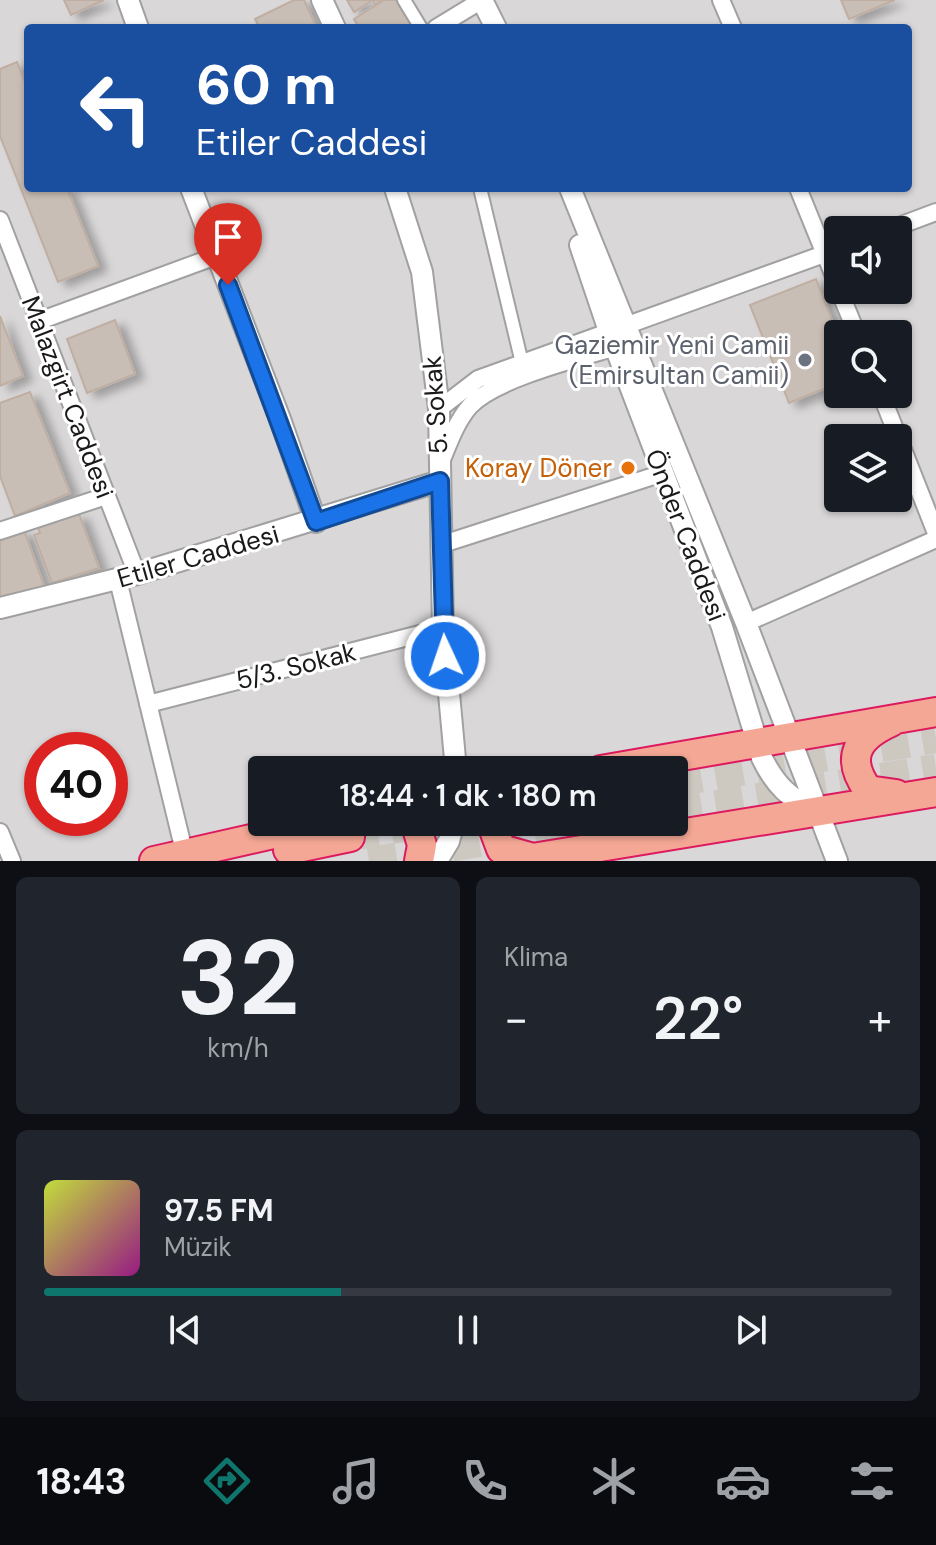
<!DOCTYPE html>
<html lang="tr">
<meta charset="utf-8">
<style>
body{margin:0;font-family:"DM Sans",sans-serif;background:#20242c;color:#f1f3f6;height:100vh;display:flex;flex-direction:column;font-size:30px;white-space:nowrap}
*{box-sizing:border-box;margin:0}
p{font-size:26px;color:#9ea1a6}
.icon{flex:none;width:44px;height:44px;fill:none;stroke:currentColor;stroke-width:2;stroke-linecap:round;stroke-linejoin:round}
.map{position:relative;height:861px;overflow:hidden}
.details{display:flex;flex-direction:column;gap:16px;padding:16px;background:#0d0f14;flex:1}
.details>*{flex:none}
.hud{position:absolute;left:24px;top:24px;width:888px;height:168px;border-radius:8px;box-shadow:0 2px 6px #0004;background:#1a4fa0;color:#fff;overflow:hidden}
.fabs{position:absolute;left:824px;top:216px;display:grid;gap:16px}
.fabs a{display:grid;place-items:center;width:88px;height:88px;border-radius:8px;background:#171b24;box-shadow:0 2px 6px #0004;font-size:40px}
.speed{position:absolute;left:24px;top:732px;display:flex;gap:16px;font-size:40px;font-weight:700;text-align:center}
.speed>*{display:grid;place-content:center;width:104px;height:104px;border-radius:50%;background:#171b24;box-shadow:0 2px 6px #0004;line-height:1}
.speed .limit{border:12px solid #d22;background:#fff;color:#111}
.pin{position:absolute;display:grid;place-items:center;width:68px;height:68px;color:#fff;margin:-82px -34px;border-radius:50% 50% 50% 0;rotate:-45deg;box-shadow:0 0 8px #0007}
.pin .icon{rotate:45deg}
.me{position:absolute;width:88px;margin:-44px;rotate:357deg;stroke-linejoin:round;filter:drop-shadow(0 0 6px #0008)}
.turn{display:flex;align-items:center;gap:28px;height:168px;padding:0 40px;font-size:36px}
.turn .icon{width:104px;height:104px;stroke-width:2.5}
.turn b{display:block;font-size:56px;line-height:68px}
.big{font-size:60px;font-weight:600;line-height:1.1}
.details .tile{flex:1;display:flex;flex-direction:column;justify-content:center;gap:12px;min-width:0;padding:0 28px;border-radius:12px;background:#20242c}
.details .dial{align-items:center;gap:0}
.dial b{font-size:104px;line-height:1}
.song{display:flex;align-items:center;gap:24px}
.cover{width:96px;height:96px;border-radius:12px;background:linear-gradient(135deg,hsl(70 70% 55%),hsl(310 70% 35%))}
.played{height:8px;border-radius:4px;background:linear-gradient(90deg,#0f766e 35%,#363941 35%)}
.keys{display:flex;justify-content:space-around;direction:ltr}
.heat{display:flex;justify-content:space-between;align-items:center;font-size:44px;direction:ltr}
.details .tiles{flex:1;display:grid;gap:16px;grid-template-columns:1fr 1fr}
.tile:last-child{grid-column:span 2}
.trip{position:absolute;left:248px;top:756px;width:440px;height:80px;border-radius:8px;background:#171b24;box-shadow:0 2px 6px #0004;font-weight:600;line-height:80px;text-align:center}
.tabs{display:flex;height:128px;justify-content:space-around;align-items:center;background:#090b0e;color:#9ea1a6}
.tabs .icon{width:56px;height:56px}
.tabs .current{color:#0f766e}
.tabs b{font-size:36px;color:#f1f3f6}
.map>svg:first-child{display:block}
.residential{fill:#d9d7d7;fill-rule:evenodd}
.building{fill:#c9beb5;stroke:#bfaea1;stroke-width:2;filter:url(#shadow)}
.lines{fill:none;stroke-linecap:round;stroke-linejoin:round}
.trunk-tunnel{stroke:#cdc9c1;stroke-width:28;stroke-dasharray:28 14;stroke-linecap:butt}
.pedestrian-casing{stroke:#a1a1a1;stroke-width:16}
.minor-casing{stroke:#a1a1a1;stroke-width:20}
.tertiary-casing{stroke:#a1a1a1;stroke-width:24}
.trunk-casing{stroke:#dd1a5f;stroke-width:32}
.pedestrian{stroke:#fff;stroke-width:12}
.minor{stroke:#fff;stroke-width:16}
.tertiary{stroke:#fff;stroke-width:20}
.trunk{stroke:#f4a794;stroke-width:28}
.route-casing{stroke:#114b97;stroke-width:20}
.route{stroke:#1a73e8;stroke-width:14}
.worship-dot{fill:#6b7280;stroke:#fff;stroke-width:3}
.food-dot{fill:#e8710a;stroke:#fff;stroke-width:3}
.labels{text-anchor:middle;stroke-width:6;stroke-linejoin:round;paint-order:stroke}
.worship-label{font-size:26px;fill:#5b616d;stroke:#fff;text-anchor:end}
.street-label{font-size:26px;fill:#1a1a1a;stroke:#fff}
.food-label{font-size:26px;fill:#c56008;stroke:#fff;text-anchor:end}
</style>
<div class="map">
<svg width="936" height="861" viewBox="0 0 936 861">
<defs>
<filter id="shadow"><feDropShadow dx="9" dy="5" stdDeviation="4" flood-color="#0004"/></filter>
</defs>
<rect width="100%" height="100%" fill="#ede8df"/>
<path class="residential" d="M0,0H936V861H0ZM28,28H908V188H28ZM838,230H898V290H838ZM838,334H898V394H838ZM838,438H898V498H838ZM42,750H110V818H42ZM262,770H674V822H262Z"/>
<path class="building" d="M64,0H104L71,15Z
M294,0H304L317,28H256L259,27L255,19Z
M347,0H380L381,1L375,5L373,0L354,12Z
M384,0H396L413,28H359L354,19Z
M841,0H895L849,19Z
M17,62L28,90V188H67L98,266L58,282L0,136V69Z
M816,279L838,336V383L789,403L750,305Z
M0,316L23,376L0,386Z
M115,320L135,374L87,393L67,339Z
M30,392L70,493L15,516L0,476V403Z
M79,514L99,568L52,583L34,535L40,533L37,526Z
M24,530L44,586L0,602V538Z"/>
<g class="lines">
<path class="trunk-tunnel" d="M674,783L936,739
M674,811L936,768
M350,837L439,822
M369,861L608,822"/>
<defs>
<path id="pedestrian" d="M404,0L421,28
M480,188L522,363"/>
<path id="minor" d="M721,0L733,28
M436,28L482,0
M798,188L838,286
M0,220L137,574
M888,230L936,212
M839,290L857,334
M39,321L216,256
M881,394L936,533
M439,409L478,379L838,249
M441,462C449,443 456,422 470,406C495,379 579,358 616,347L620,337
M0,531L106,496
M443,544L663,473
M118,580L185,855
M746,623L936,539
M148,704L443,628
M0,832L12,861"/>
<path id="tertiary" d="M128,0L138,28
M322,0L335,28
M482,0L496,28
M191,188L280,419L316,522
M395,188L422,272L439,409L443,628L456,770
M570,188L746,623L837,861
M580,245L609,331L722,627L762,758C775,785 790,799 817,812
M0,608L137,574L440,481
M437,861L449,841L454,822"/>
<path id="trunk" d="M891,722C858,737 844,757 868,790L896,794
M601,770L936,712
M415,822L422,845L419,861
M491,822L501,849L533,858
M288,850L350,837
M154,861L326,822
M514,861L936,792"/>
</defs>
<use href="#pedestrian" class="pedestrian-casing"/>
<use href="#minor" class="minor-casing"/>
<use href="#tertiary" class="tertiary-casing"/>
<use href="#trunk" class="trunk-casing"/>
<use href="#pedestrian" class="pedestrian"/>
<use href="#minor" class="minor"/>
<use href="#tertiary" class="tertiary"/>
<use href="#trunk" class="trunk"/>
</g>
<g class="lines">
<defs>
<path id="route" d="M228,285L316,522L440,481L445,656"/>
</defs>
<use href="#route" class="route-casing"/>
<use href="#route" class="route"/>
</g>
<circle class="worship-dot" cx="805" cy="360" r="8"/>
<circle class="food-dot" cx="628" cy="468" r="8"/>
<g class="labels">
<g class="worship-label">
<text x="789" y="354">Gaziemir Yeni Camii<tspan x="789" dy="30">(Emirsultan Camii)</tspan></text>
</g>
<g class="street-label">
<text transform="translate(68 397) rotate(69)" y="9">Malazgirt Caddesi</text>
<text transform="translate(435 405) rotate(-94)" y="9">5. Sokak</text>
<text transform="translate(686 535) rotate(69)" y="9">Önder Caddesi</text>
<text transform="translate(198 556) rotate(-16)" y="9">Etiler Caddesi</text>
<text transform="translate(296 666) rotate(-14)" y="9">5/3. Sokak</text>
</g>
<g class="food-label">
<text x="612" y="477">Koray Döner</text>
</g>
</g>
</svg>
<div class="fabs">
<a><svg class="icon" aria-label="sound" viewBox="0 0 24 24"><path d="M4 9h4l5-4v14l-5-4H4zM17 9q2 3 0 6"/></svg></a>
<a><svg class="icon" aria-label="search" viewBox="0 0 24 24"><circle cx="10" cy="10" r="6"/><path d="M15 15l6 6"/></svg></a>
<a><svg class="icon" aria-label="layers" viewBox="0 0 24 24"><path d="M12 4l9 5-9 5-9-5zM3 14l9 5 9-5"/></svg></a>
</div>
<div class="speed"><div class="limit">40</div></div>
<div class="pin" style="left:228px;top:285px;background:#d93025"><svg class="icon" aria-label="arrive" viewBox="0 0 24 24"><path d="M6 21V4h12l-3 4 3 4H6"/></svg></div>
<svg class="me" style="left:445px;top:656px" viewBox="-20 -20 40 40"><circle r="17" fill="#1a73e8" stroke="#fff" stroke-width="3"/><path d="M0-11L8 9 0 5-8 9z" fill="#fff"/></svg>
<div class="trip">18:44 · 1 dk · 180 m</div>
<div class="hud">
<div class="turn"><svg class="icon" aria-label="left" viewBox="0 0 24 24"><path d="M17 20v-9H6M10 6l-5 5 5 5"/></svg><div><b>60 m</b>Etiler Caddesi</div></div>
</div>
</div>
<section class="details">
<div class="tiles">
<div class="tile dial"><b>32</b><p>km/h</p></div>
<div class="tile"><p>Klima</p>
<div class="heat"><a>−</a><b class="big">22°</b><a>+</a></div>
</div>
<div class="tile">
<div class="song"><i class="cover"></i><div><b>97.5 FM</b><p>Müzik</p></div></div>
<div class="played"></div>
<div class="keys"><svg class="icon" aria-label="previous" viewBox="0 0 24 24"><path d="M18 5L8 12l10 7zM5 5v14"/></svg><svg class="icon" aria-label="pause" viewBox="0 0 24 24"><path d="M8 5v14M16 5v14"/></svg><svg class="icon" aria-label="next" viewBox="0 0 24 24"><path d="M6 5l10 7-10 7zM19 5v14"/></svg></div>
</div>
</div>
</section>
<nav class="tabs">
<b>18:43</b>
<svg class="icon current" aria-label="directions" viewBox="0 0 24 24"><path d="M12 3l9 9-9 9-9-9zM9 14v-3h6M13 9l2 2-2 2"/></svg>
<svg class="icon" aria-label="music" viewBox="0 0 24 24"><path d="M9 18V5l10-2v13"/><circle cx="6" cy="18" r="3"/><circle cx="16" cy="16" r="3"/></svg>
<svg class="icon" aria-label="phone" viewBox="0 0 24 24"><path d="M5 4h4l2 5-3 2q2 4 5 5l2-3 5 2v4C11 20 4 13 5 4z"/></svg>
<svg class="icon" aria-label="climate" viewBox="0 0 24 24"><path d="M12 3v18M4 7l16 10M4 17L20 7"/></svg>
<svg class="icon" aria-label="car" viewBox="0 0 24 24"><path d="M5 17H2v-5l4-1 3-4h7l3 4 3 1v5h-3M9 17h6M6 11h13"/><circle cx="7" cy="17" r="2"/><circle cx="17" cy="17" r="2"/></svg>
<svg class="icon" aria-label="filters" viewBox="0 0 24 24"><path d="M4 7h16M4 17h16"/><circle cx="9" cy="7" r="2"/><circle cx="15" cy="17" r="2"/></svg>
</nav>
